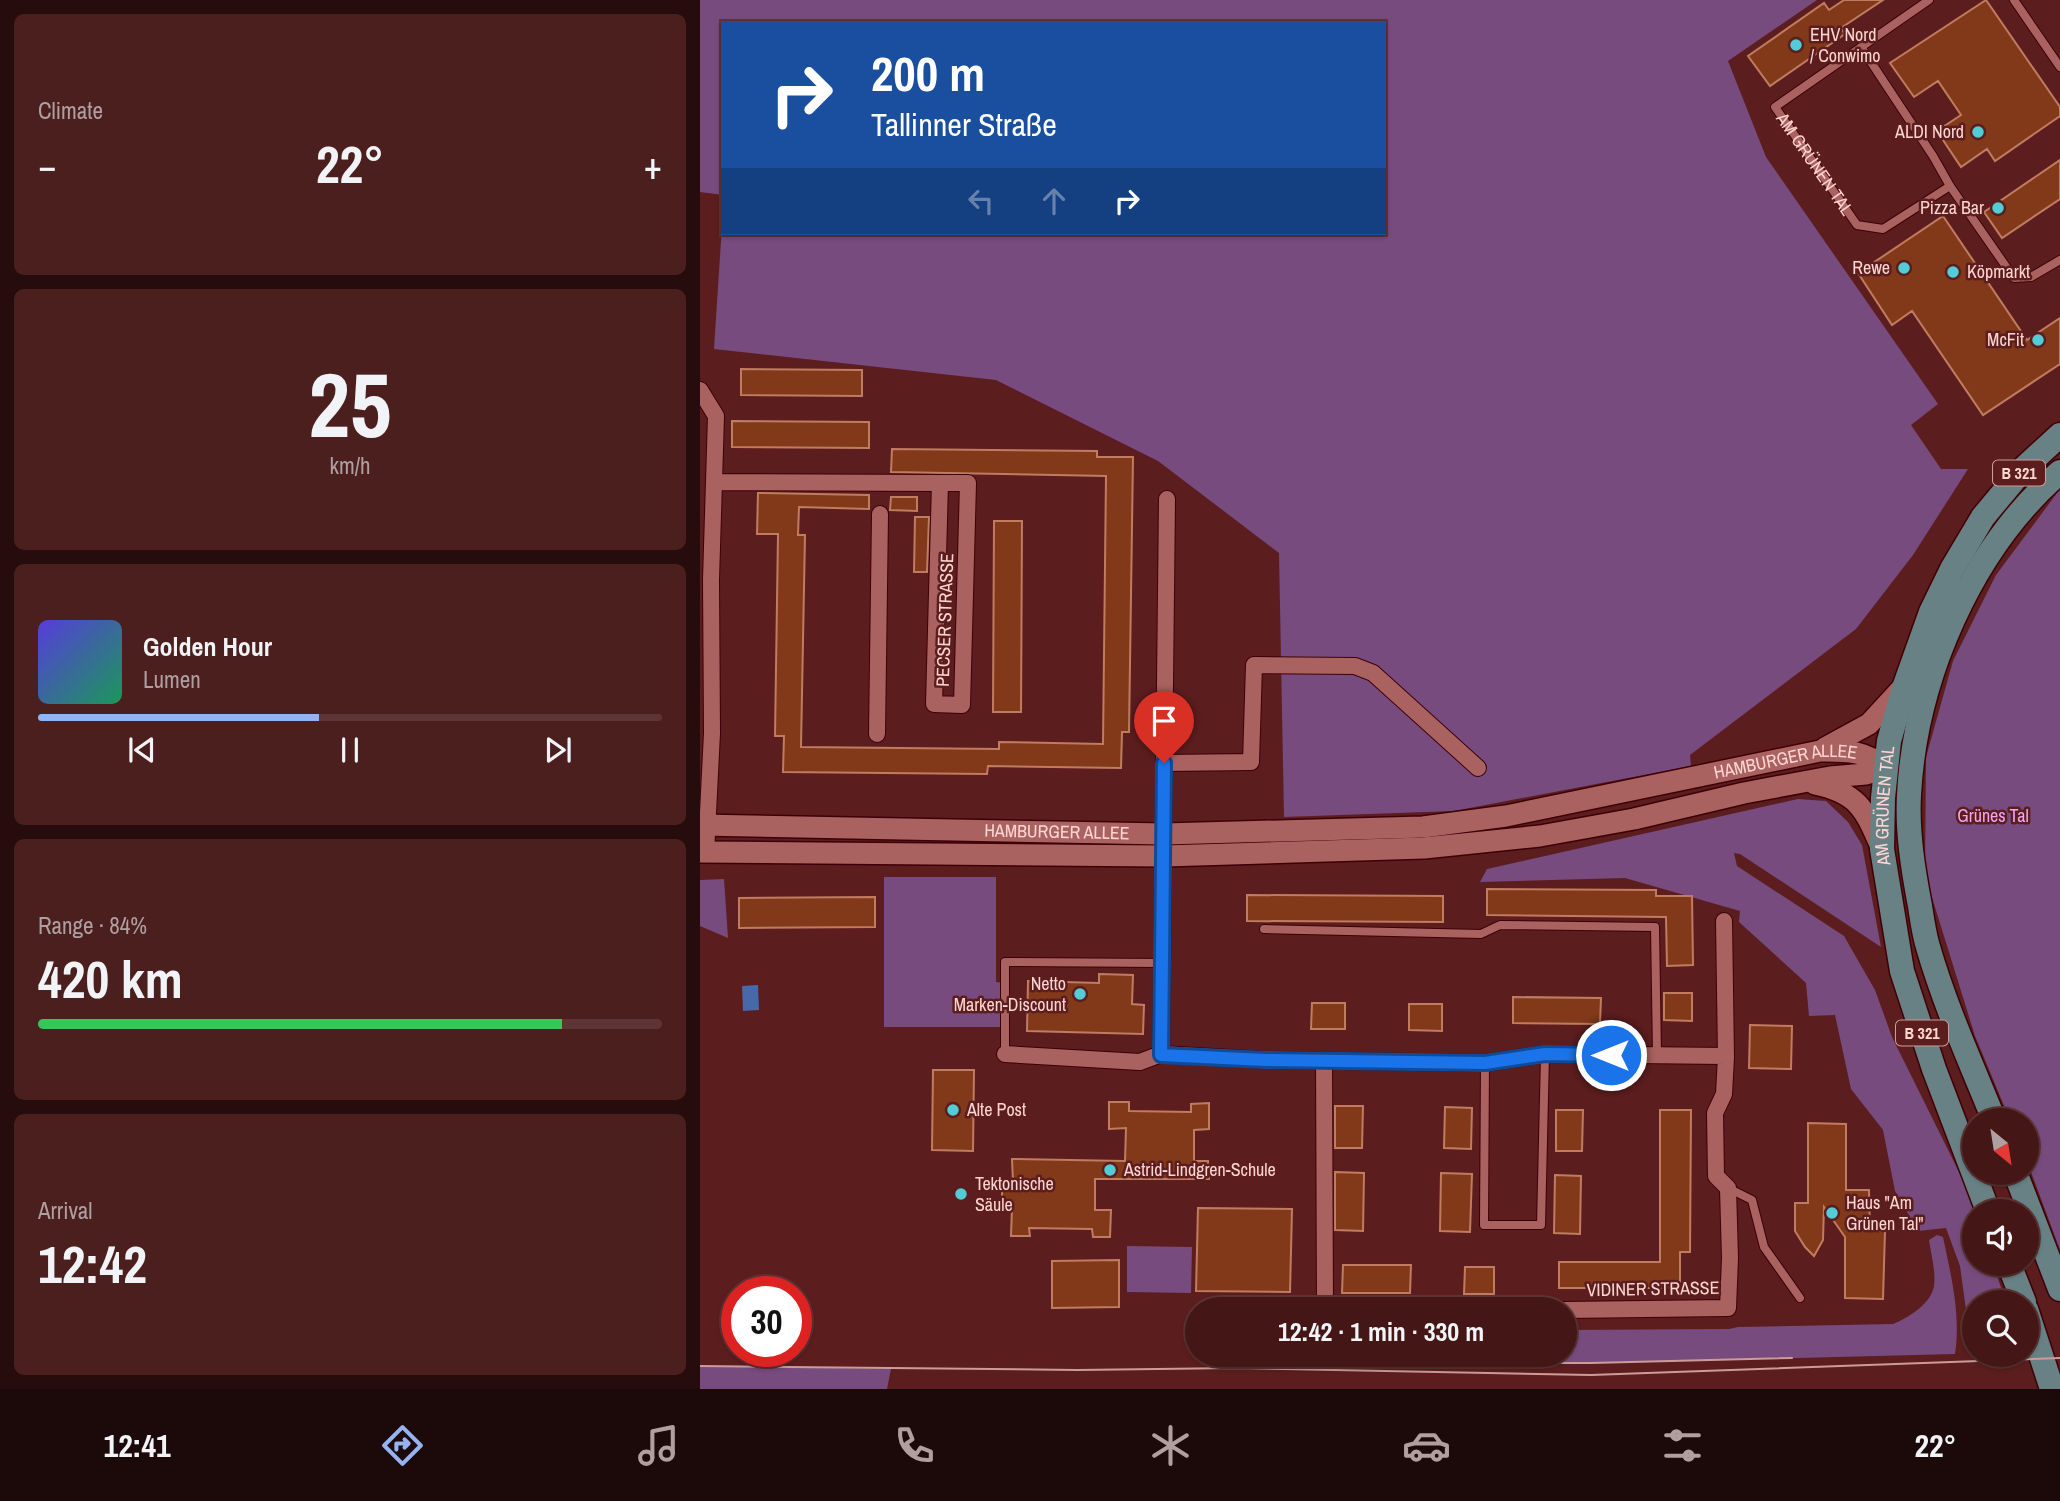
<!DOCTYPE html>
<meta charset="utf-8">
<style>
body{margin:0;font-family:"Archivo Narrow",sans-serif;background:#4c1f1f;color:#f1f3f6;height:100vh;display:flex;flex-direction:column;font-size:26px;white-space:nowrap}
*{box-sizing:border-box;margin:0}
p{font-size:23px;color:#b09fa1}
.icon{flex:none;width:38px;height:38px;fill:none;stroke:currentColor;stroke-width:2;stroke-linecap:round;stroke-linejoin:round}
.map{position:relative;flex:1;overflow:hidden}
.side{display:flex;flex-direction:column;gap:14px;padding:14px;background:#260c0c;width:700px}
.side>*{flex:none}
.hud{position:absolute;left:21px;top:21px;width:665px;height:214px;border-radius:0px;box-shadow:0 2px 5px #0004,0 0 0 2px #5d3535;background:#1a4fa0;color:#fff;overflow:hidden}
.needle{width:46px;rotate:150deg}
.fabs{position:absolute;left:1262px;top:1108px;display:grid;gap:14px}
.fabs a{display:grid;place-items:center;width:77px;height:77px;border-radius:50%;background:#451616;box-shadow:0 2px 5px #0004,0 0 0 2px #5d3535;font-size:35px}
.speed{position:absolute;left:21px;top:1276px;display:flex;gap:14px;font-size:35px;font-weight:700;text-align:center}
.speed>*{display:grid;place-content:center;width:91px;height:91px;border-radius:50%;background:#451616;box-shadow:0 2px 5px #0004,0 0 0 2px #5d3535;line-height:1}
.speed .limit{border:10px solid #d22;background:#fff;color:#111}
.pin{position:absolute;display:grid;place-items:center;width:60px;height:60px;color:#fff;margin:-72px -30px;border-radius:50% 50% 50% 0;rotate:-45deg;box-shadow:0 0 7px #0007}
.pin .icon{rotate:45deg}
.me{position:absolute;width:77px;margin:-38px;rotate:270deg;stroke-linejoin:round;filter:drop-shadow(0 0 5px #0008)}
.turn{display:flex;align-items:center;gap:24px;height:147px;padding:0 35px;font-size:32px}
.turn .icon{width:91px;height:91px;stroke-width:2.5}
.turn b{display:block;font-size:49px;line-height:60px}
.lanes{display:flex;align-items:center;height:66px;padding:0 35px;background:#0003;justify-content:center;gap:35px;direction:ltr}
.lanes .off{opacity:.35}
.big{font-size:52px;font-weight:700;line-height:1.1}
.side .widget{flex:1;display:flex;flex-direction:column;justify-content:center;gap:10px;min-width:0;padding:0 24px;border-radius:10px;background:#4c1f1f}
.side .dial{align-items:center;gap:0}
.dial b{font-size:91px;line-height:1}
.song{display:flex;align-items:center;gap:21px}
.cover{width:84px;height:84px;border-radius:10px;background:linear-gradient(135deg,hsl(250 70% 55%),hsl(150 70% 35%))}
.played{height:7px;border-radius:4px;background:linear-gradient(90deg,#95b2f1 45%,#5d3535 45%)}
.keys{display:flex;justify-content:space-around;direction:ltr}
.heat{display:flex;justify-content:space-between;align-items:center;font-size:38px;direction:ltr}
.charge{height:10px;border-radius:5px;background:linear-gradient(90deg,#34c759 84%,#5d3535 0)}
.trip{position:absolute;left:485px;top:1297px;width:392px;height:70px;border-radius:35px;background:#451616;box-shadow:0 2px 5px #0004,0 0 0 2px #5d3535;font-weight:700;line-height:70px;text-align:center}
.menu{display:flex;height:112px;justify-content:space-around;align-items:center;background:#1c0909;color:#b09fa1}
.menu .icon{width:49px;height:49px}
.menu .current{color:#95b2f1}
.menu b{font-size:32px;color:#f1f3f6}
main{display:flex;flex:1;min-height:0}
.map>svg:first-child{display:block}
.green{fill:#774b7d}
.water{fill:#4869a9}
.building{fill:#81391a;stroke:#c07c61;stroke-width:2}
.lines{fill:none;stroke-linecap:round;stroke-linejoin:round}
.lane-casing{stroke:#3e0007;stroke-width:10}
.street-casing{stroke:#3e0007;stroke-width:18}
.secondary-casing{stroke:#3e0007;stroke-width:24}
.primary-casing{stroke:#3e0007;stroke-width:27}
.lane{stroke:#a96260;stroke-width:8}
.street{stroke:#a96260;stroke-width:16}
.secondary{stroke:#a96260;stroke-width:21}
.primary{stroke:#678184;stroke-width:24}
.tram{stroke:#cc9c9a;stroke-width:2}
.route-casing{stroke:#114b97;stroke-width:18}
.route{stroke:#1a73e8;stroke-width:12}
.poi-dot{fill:#52ccd5;stroke:#5c1d1e;stroke-width:2.5}
.labels{text-anchor:middle;stroke-width:5;stroke-linejoin:round;paint-order:stroke}
.shield{fill:#5c1d1e;stroke:#cd9e9c;stroke-width:2}
.shield-label{font-size:16px;font-weight:bold;fill:#fed5d2}
.poi-label{font-size:18px;fill:#fed5d2;stroke:#5c1d1e;text-anchor:start}
.street-label{font-size:18px;fill:#fed5d2;stroke:#5c1d1e}
.park-label{font-size:18px;fill:#efa6fa;stroke:#5c1d1e}
</style>
<main>
<section class="side">
<div class="widget"><p>Climate</p>
<div class="heat"><a>−</a><b class="big">22°</b><a>+</a></div>
</div>
<div class="widget dial"><b>25</b><p>km/h</p></div>
<div class="widget">
<div class="song"><i class="cover"></i><div><b>Golden Hour</b><p>Lumen</p></div></div>
<div class="played"></div>
<div class="keys"><svg class="icon" aria-label="previous" viewBox="0 0 24 24"><path d="M18 5L8 12l10 7zM5 5v14"/></svg><svg class="icon" aria-label="pause" viewBox="0 0 24 24"><path d="M8 5v14M16 5v14"/></svg><svg class="icon" aria-label="next" viewBox="0 0 24 24"><path d="M6 5l10 7-10 7zM19 5v14"/></svg></div>
</div>
<div class="widget"><p>Range · 84%</p><b class="big">420 km</b><div class="charge"></div></div>
<div class="widget"><p>Arrival</p><b class="big">12:42</b></div>
</section>
<div class="map">
<svg width="1360" height="1389" viewBox="0 0 1360 1389">
<rect width="100%" height="100%" fill="#5c1d1e"/>
<path class="green" d="M0,0H1117L1028,61L1066,157L1238,404L1211,425L1241,469H1268L1213,555L1156,629L990,755L991,766L754,811L584,817L579,553L458,461L296,380L14,349L23,210V233H684V23H23V195L0,192Z
M1360,489V1250L1327,1161L1326,1120H1310L1275,1036L1225,875L1226,757L1253,661L1296,575Z
M1098,799L1126,801L1148,822L1162,845L1181,947L1040,854L1034,853L1037,866L1144,936L1175,990L1192,1037L1261,1176L1274,1212V1264H1293L1306,1302H1274V1339H1270L1260,1266L1246,1228L1218,1231L1195,1191L1183,1130L1151,1089L1135,1015L1109,1016L1106,983L1039,922L1040,911L925,878L780,882L787,869Z
M184,877H296V982L305,983V1027H184Z
M24,879L28,938L0,926V880Z
M1237,1235L1243,1237C1251,1276 1261,1314 1255,1354L891,1363L537,1361V1354H864L865,1330L1029,1329L1038,1327L1193,1324C1208,1318 1231,1304 1234,1286C1236,1272 1231,1254 1229,1240Z
M427,1246L492,1247L491,1293L427,1292Z
M0,1366H18L191,1369L187,1389H0Z"/>
<path class="water" d="M58,985L59,1010L43,1011L42,986Z"/>
<path class="building" d="M1144,0H1183L1141,28L1145,34L1070,86L1048,56L1124,3L1129,10Z
M1286,0L1360,107V116L1295,161L1287,149L1261,167L1237,131L1261,115L1238,81L1214,97L1190,63Z
M1360,160V199L1302,238L1284,212Z
M1243,216L1327,340L1360,318V364L1283,415L1212,311L1192,325L1158,273Z
M41,369L162,370V396L41,395Z
M32,421L169,422V448L32,447Z
M192,449L397,451V457H433L429,732H422L421,768L288,766L287,774L83,772L84,736H75L78,534H57L58,493L169,495V509L99,507L98,535H105L101,747L299,749V742L403,744L406,476L191,472Z
M191,497H217V511L190,510Z
M215,517H229L227,572H214Z
M294,521H322L321,712H293Z
M787,889L956,890V896H992L993,965L967,966L966,917L787,915Z
M547,895L743,896V922L547,921Z
M175,897V927L39,928V898Z
M399,974L433,975L432,1004L444,1005L443,1034L327,1031L328,981L399,983Z
M964,993H992V1021L964,1020Z
M813,997L901,998L900,1024L813,1023Z
M612,1003H645V1029H611Z
M709,1004H742V1031L709,1030Z
M1050,1025L1092,1026L1091,1069L1049,1068Z
M233,1070H274L273,1151L232,1150Z
M409,1102H429V1111L491,1112V1104L509,1103V1129L494,1130V1161H508L509,1179H395V1210H411L410,1237H393L392,1229L329,1228L330,1236H311L312,1208H302V1186L313,1182L312,1159L425,1161L426,1128L409,1129Z
M635,1106H663L662,1148H635Z
M745,1107L772,1108L771,1149L744,1148Z
M856,1110H883L882,1151H856Z
M960,1110H991L990,1252H980V1288H859V1262H960Z
M1108,1123L1146,1124V1190H1169L1170,1231H1185L1183,1299L1145,1298V1237L1124,1207L1123,1240L1114,1256L1105,1247L1095,1231V1203H1108Z
M635,1172L664,1173L663,1231L635,1230Z
M741,1173L772,1174L770,1232L740,1231Z
M855,1175L881,1176L880,1234L854,1233Z
M498,1208L592,1209L590,1292L496,1291Z
M419,1260V1307L352,1308V1261Z
M643,1265H711L710,1293H642Z
M765,1267H794V1294H764Z"/>
<g class="lines">
<defs>
<g id="lane">
<path id="s1" d="M1229,0L1075,107L1157,225L1183,229L1250,186L1314,278L1331,277L1360,260"/>
<path d="M1314,0L1360,67"/>
<path d="M1161,47L1233,156L1250,186"/>
<path d="M564,929L781,934L800,925L955,927L957,1055"/>
<path d="M305,1054V962L463,963"/>
<path d="M785,1063L784,1225H841L845,1055"/>
<path d="M1028,1188L1052,1200L1064,1247L1100,1298"/>
</g>
<path id="street" d="M0,390L16,416L11,580L12,733L6,853
M14,482L240,483H268L262,705L234,704L240,483
M177,734L180,514
M464,763L551,762L554,665L655,666L673,673L778,768
M305,1054L440,1062L461,1054L565,1060L785,1063L845,1054L1026,1056
M461,1054L467,499
M624,1061L625,1308L704,1309
M864,1310L1028,1308L1030,1258L1028,1188L1016,1176L1015,1113L1024,1094L1026,1057L1024,921"/>
<g id="secondary">
<path d="M1125,748L1169,724L1203,687"/>
<path d="M1115,784C1159,793 1165,810 1182,849"/>
<path id="s2" d="M0,825L464,834L723,827L806,816L1120,751C1148,751 1163,750 1186,768"/>
<path d="M0,852L464,856L724,848L840,836L934,819L1044,793L1130,777L1166,774L1186,768"/>
</g>
<g id="primary">
<path d="M1294,1120C1271,1063 1245,1006 1228,947C1224,934 1222,919 1220,906C1213,869 1207,832 1209,795C1215,679 1271,549 1360,472"/>
<path d="M1315,1172L1360,1289"/>
<path id="s3" d="M1288,1211L1234,1069L1202,971L1182,849L1183,798L1189,741L1205,685L1231,612L1252,569L1283,517L1323,469L1360,435"/>
<path d="M1309,1264L1324,1302"/>
<path d="M1326,1309L1352,1389"/>
</g>
</defs>
<use href="#lane" class="lane-casing"/>
<use href="#street" class="street-casing"/>
<use href="#secondary" class="secondary-casing"/>
<use href="#primary" class="primary-casing"/>
<use href="#lane" class="lane"/>
<use href="#street" class="street"/>
<use href="#secondary" class="secondary"/>
<use href="#primary" class="primary"/>
<path class="tram" d="M756,1363H891L1092,1358
M0,1366L377,1370L536,1368L891,1375L1360,1358"/>
</g>
<g class="lines">
<defs>
<path id="route" d="M464,763L461,1055L565,1060L785,1063L845,1054L911,1055"/>
</defs>
<use href="#route" class="route-casing"/>
<use href="#route" class="route"/>
</g>
<g class="poi-dot">
<circle cx="1096" cy="45" r="7"/>
<circle cx="1278" cy="132" r="7"/>
<circle cx="1298" cy="208" r="7"/>
<circle cx="1204" cy="268" r="7"/>
<circle cx="1253" cy="272" r="7"/>
<circle cx="1338" cy="340" r="7"/>
<circle cx="380" cy="994" r="7"/>
<circle cx="253" cy="1110" r="7"/>
<circle cx="410" cy="1170" r="7"/>
<circle cx="261" cy="1194" r="7"/>
<circle cx="1132" cy="1213" r="7"/>
</g>
<g class="labels">
<g class="shield">
<rect x="1293" y="460.5" width="52" height="25" rx="5"/>
<rect x="1196" y="1020.5" width="52" height="25" rx="5"/>
</g>
<g class="shield-label">
<text x="1319" y="479">B 321</text>
<text x="1222" y="1039">B 321</text>
</g>
<g class="poi-label">
<text x="1110" y="41">EHV Nord<tspan x="1110" dy="21">/ Conwimo</tspan></text>
<text x="1264" y="138" text-anchor="end">ALDI Nord</text>
<text x="1284" y="214" text-anchor="end">Pizza Bar</text>
<text x="1190" y="274" text-anchor="end">Rewe</text>
<text x="1267" y="278">Köpmarkt</text>
<text x="1324" y="346" text-anchor="end">McFit</text>
<text x="366" y="990" text-anchor="end">Netto<tspan x="366" dy="21">Marken-Discount</tspan></text>
<text x="267" y="1116">Alte Post</text>
<text x="424" y="1176">Astrid-Lindgren-Schule</text>
<text x="275" y="1190">Tektonische<tspan x="275" dy="21">Säule</tspan></text>
<text x="1146" y="1209">Haus "Am<tspan x="1146" dy="21">Grünen Tal"</tspan></text>
</g>
<g class="street-label">
<text dy="6" stroke="none"><textPath href="#s1" startOffset="257">AM GRÜNEN TAL</textPath></text>
<text transform="translate(245 620) rotate(-88)" y="6">PECSER STRASSE</text>
<text dy="6" stroke="none"><textPath href="#s2" startOffset="1092">HAMBURGER ALLEE</textPath></text>
<text dy="6" stroke="none"><textPath href="#s3" startOffset="422">AM GRÜNEN TAL</textPath></text>
<text dy="6" stroke="none"><textPath href="#s2" startOffset="357">HAMBURGER ALLEE</textPath></text>
<text transform="translate(953 1289) rotate(-1)" y="6">VIDINER STRASSE</text>
</g>
<g class="park-label">
<text x="1293" y="822">Grünes Tal</text>
</g>
</g>
</svg>
<div class="fabs">
<a><svg class="needle" viewBox="-14 -14 28 28"><path d="M0-13l5 13h-10z" fill="#e53935"/><path d="M0 13l5-13h-10z" fill="#b09fa1"/></svg></a>
<a><svg class="icon" aria-label="sound" viewBox="0 0 24 24"><path d="M4 9h4l5-4v14l-5-4H4zM17 9q2 3 0 6"/></svg></a>
<a><svg class="icon" aria-label="search" viewBox="0 0 24 24"><circle cx="10" cy="10" r="6"/><path d="M15 15l6 6"/></svg></a>
</div>
<div class="speed"><div class="limit">30</div></div>
<div class="pin" style="left:464px;top:763px;background:#d93025"><svg class="icon" aria-label="arrive" viewBox="0 0 24 24"><path d="M6 21V4h12l-3 4 3 4H6"/></svg></div>
<svg class="me" style="left:911px;top:1055px" viewBox="-20 -20 40 40"><circle r="17" fill="#1a73e8" stroke="#fff" stroke-width="3"/><path d="M0-11L8 9 0 5-8 9z" fill="#fff"/></svg>
<div class="trip">12:42 · 1 min · 330 m</div>
<div class="hud">
<div class="turn"><svg class="icon" aria-label="right" viewBox="0 0 24 24"><path d="M7 20v-9h11M14 6l5 5-5 5"/></svg><div><b>200 m</b>Tallinner Straße</div></div>
<div class="lanes"><svg class="icon off" aria-label="left" viewBox="0 0 24 24"><path d="M17 20v-9H6M10 6l-5 5 5 5"/></svg><svg class="icon off" aria-label="ahead" viewBox="0 0 24 24"><path d="M12 20V5M6 11l6-6 6 6"/></svg><svg class="icon" aria-label="right" viewBox="0 0 24 24"><path d="M7 20v-9h11M14 6l5 5-5 5"/></svg></div>
</div>
</div>
</main>
<nav class="menu">
<b>12:41</b>
<svg class="icon current" aria-label="directions" viewBox="0 0 24 24"><path d="M12 3l9 9-9 9-9-9zM9 14v-3h6M13 9l2 2-2 2"/></svg>
<svg class="icon" aria-label="music" viewBox="0 0 24 24"><path d="M9 18V5l10-2v13"/><circle cx="6" cy="18" r="3"/><circle cx="16" cy="16" r="3"/></svg>
<svg class="icon" aria-label="phone" viewBox="0 0 24 24"><path d="M5 4h4l2 5-3 2q2 4 5 5l2-3 5 2v4C11 20 4 13 5 4z"/></svg>
<svg class="icon" aria-label="climate" viewBox="0 0 24 24"><path d="M12 3v18M4 7l16 10M4 17L20 7"/></svg>
<svg class="icon" aria-label="car" viewBox="0 0 24 24"><path d="M5 17H2v-5l4-1 3-4h7l3 4 3 1v5h-3M9 17h6M6 11h13"/><circle cx="7" cy="17" r="2"/><circle cx="17" cy="17" r="2"/></svg>
<svg class="icon" aria-label="filters" viewBox="0 0 24 24"><path d="M4 7h16M4 17h16"/><circle cx="9" cy="7" r="2"/><circle cx="15" cy="17" r="2"/></svg>
<b>22°</b>
</nav>
